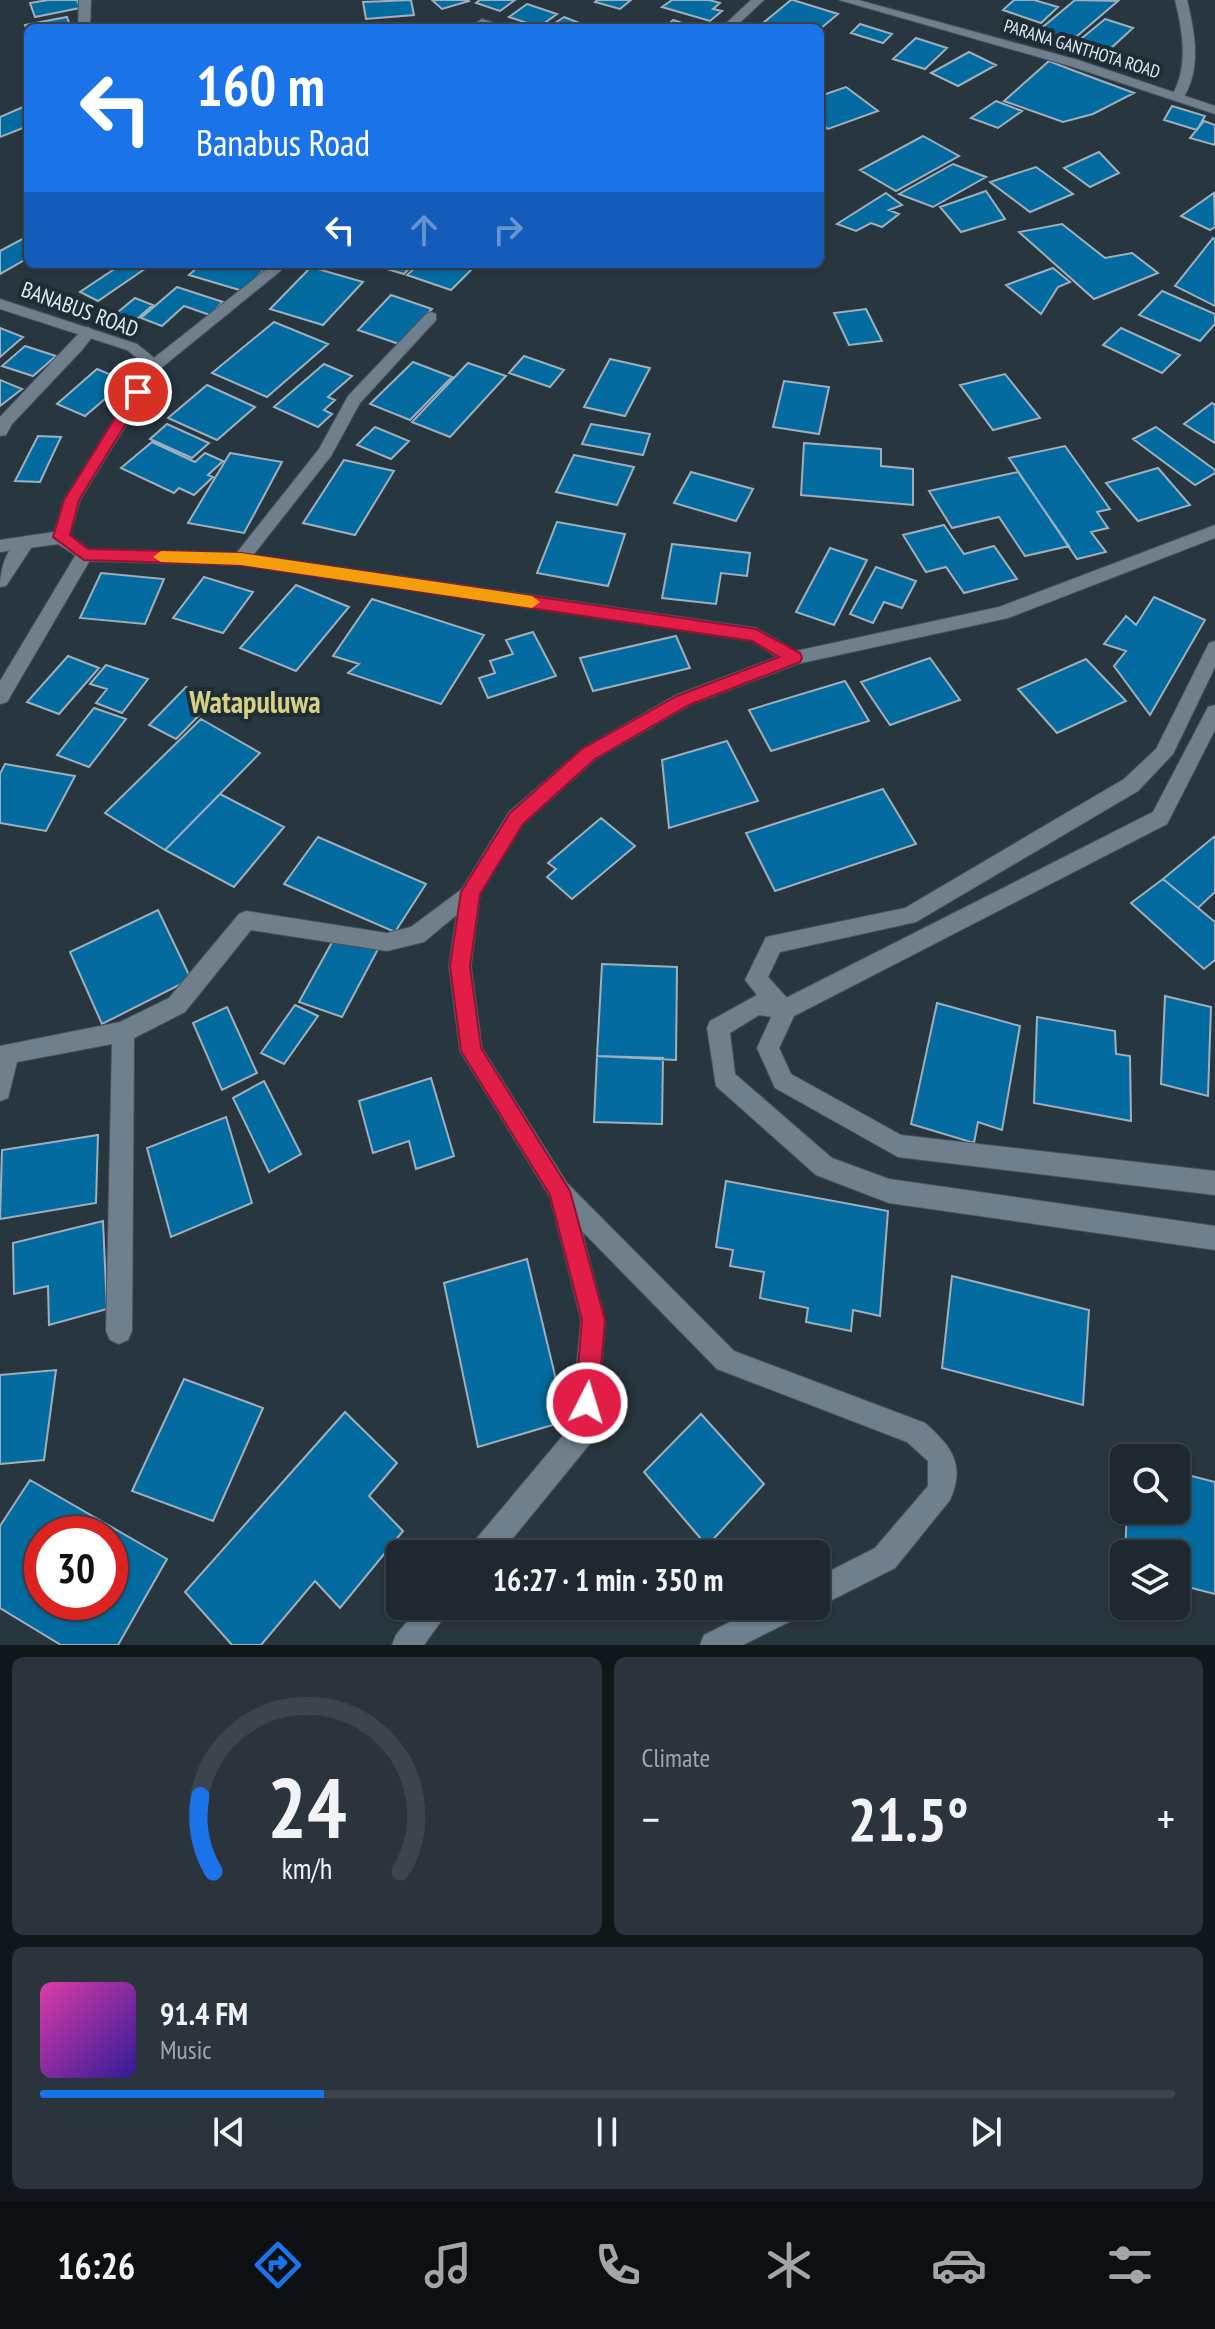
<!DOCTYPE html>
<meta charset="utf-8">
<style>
body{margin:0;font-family:"PT Sans Narrow",sans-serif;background:#2b343c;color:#f1f3f6;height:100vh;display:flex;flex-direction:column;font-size:30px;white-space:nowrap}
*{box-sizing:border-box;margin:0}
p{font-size:26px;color:#a1a6ab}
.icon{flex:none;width:44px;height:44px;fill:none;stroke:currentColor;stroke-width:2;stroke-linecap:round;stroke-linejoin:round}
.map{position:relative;height:1645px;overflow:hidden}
.details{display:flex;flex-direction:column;gap:12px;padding:12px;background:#10161a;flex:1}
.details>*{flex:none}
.hud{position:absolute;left:24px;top:24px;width:800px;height:244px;border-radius:12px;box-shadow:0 2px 6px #0004,0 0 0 2px #3c444c;background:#1a73e8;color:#fff;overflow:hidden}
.fabs{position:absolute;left:1110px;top:1444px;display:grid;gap:16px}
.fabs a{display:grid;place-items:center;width:80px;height:80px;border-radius:12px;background:#1e2830;box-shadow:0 2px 6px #0004,0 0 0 2px #3c444c;font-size:40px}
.speed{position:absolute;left:24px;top:1516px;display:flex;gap:16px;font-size:40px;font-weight:700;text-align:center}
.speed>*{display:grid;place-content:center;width:104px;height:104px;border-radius:50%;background:#1e2830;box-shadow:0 2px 6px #0004,0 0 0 2px #3c444c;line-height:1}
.speed .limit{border:12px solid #d22;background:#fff;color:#111}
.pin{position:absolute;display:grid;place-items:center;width:68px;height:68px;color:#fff;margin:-34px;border:4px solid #fff;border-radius:50%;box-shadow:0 2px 8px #0007}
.me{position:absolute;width:88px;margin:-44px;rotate:5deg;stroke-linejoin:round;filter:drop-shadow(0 0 6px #0008)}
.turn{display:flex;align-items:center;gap:28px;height:168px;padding:0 40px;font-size:36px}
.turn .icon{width:104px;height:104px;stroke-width:2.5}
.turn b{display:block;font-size:56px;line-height:68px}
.lanes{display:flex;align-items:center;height:76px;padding:0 40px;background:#0003;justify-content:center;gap:40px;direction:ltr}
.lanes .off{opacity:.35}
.big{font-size:60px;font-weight:700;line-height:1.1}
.details .widget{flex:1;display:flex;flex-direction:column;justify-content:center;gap:12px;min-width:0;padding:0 28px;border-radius:12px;background:#2b343c}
.details .dial{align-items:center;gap:0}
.dial svg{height:208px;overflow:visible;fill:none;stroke:#3c444c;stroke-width:7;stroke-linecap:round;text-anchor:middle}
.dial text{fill:#f1f3f6;stroke:none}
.song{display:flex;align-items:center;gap:24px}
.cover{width:96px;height:96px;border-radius:12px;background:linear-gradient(135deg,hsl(320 70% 55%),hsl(250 70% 35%))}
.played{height:8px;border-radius:4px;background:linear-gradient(90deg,#1a73e8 25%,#3c444c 25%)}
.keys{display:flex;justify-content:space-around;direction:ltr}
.heat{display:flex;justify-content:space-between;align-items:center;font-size:44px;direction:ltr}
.details .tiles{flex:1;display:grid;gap:12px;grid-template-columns:1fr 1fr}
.widget:last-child{grid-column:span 2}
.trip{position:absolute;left:386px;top:1540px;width:444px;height:80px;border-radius:12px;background:#1e2830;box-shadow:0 2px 6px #0004,0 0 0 2px #3c444c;font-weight:700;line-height:80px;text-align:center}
.menu{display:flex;height:128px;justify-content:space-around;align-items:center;background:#0c1013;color:#a1a6ab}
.menu .icon{width:56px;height:56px}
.menu .active{color:#1a73e8}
.menu b{font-size:36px;color:#f1f3f6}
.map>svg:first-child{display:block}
.building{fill:#046ba0;stroke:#9fafbc;stroke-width:2;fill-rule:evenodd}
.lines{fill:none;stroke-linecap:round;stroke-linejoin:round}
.lane-casing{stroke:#46525c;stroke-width:2}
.street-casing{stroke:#46525c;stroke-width:2}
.secondary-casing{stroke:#46525c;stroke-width:2}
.lane{fill:#6f7f8b;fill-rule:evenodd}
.street{fill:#6f7f8b;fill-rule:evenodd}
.secondary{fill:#6f7f8b;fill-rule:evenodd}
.route{fill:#e11d48;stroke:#92132f;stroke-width:2}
.slow{fill:#f59e0b}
.labels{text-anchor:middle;stroke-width:8;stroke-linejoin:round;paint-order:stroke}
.far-street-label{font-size:18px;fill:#e1eaf1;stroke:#1e2c36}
.street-label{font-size:22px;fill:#e1eaf1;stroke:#1e2c36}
.district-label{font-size:30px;font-weight:bold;fill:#d8d183;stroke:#1e2c36}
</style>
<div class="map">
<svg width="1215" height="1645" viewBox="0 0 1215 1645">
<rect width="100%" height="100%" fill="#283640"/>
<path class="building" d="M48,0H77L80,8L35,17L30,3Z
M411,0L414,15L366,19L363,2Z
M432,0H468L469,1L442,9Z
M480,0H515L500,11L476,3Z
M597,0H631L620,9L595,2Z
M672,0H709L720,3L713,9L722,11L710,21L662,7Z
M791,0H793L838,14L820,29L757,28Z
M1014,0H1034L1058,7L1041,23L1003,10Z
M1075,0L1118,1L1070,42L1038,31Z
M527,4L557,14L539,27L509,17Z
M67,17L71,28H28V33L25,25Z
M564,17L592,28L549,27Z
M1105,19L1133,28L1110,49L1081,39Z
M673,20L695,27L651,28L656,24L665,27Z
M860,24L892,34L883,43L851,33Z
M916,38L947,48L925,69L893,59Z
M969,52L996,65L958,86L931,73Z
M1049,61L1072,70L1134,93L1093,114L1063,122L1004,101Z
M846,87L878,111L828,129L820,123V96Z
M996,101L1022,111L998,128L971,118Z
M1172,106L1205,116L1197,130L1164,120Z
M23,107L28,112V126L0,137V117Z
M1204,121L1215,125V145L1190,138Z
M923,136L959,156L896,191L860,170Z
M1099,152L1119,173L1090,187L1064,168Z
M953,164L986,177L933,207L899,194Z
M1036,167L1073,194L1030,212L990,182Z
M986,191L1005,219L961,232L940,207Z
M886,193L902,205L889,210L899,214L882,227L871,223L856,231L837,224Z
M1214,193L1215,227L1210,230L1181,216Z
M1062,224L1105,258L1132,253L1158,273L1094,299L1019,232Z
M26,237L28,258L0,274V251Z
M1213,238L1215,240V306L1175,286Z
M122,264H152L98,301L80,292Z
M201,264H270L243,291L189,275Z
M370,264H413L404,274Z
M419,264H472L476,265L451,290L407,275Z
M311,267L363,282L323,325L270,309Z
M1053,268L1070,282L1058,287L1041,314L1006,285Z
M177,287L223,302L210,315L184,306L162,326L141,318Z
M1162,291L1215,314V324L1200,341L1139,315Z
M391,295L432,309L399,344L358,330Z
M135,298L153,305L125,329L106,322Z
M866,309L882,341L849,345L834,313Z
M274,322L328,344L267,397L212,373Z
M0,328L23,337L0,357Z
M1121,328L1180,355L1162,373L1103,345Z
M25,346L56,356L33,376L2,366Z
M524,356L564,370L550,387L509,373Z
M610,359L650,368L625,416L584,407Z
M413,362L452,377L410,420L370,404Z
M468,363L506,376L450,437L412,422Z
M324,364L352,376L328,397L335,400L324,410L332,414L318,427L274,407Z
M97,369L126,381L85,416L57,404Z
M1005,374L1040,418L993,430L960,385Z
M0,380L22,389L0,406Z
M784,381L829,387L819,434L773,427Z
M207,385L255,407L217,440L168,418Z
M1212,403L1215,405V443L1184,424Z
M167,424L209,443L192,458L150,439Z
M591,424L650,434L643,455L582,444Z
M375,427L409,441L391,459L357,445Z
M1156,427L1215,470V473L1195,485L1133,439Z
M38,436L61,437L40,482L15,481Z
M152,442L195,462L205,453L223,461L208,475L213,477L194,495L179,488L174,493L121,468Z
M804,443L881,449V466L913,469V505L801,495Z
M1065,446L1110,509L1097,512L1108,528L1091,532L1106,552L1077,559L1009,458Z
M230,453L282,462L244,533L188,523Z
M574,455L634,467L617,505L556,492Z
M344,460L394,471L355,535L303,523Z
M1158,468L1190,505L1138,521L1106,483Z
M691,472L753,489L736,521L674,503Z
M1018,472L1069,546L1025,556L999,517L952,528L929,491Z
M557,522L625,534L608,586L537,573Z
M944,525L964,554L994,546L1017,579L964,593L946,567L926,572L903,535Z
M672,544L750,553L747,576L721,573L716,604L662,598Z
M830,548L867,560L834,625L796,612Z
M876,567L916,581L902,608L884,602L873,623L850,614Z
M101,573L164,579L145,624L80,618Z
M204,577L253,592L223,633L173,618Z
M296,585L349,607L296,671L240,648Z
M1154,597L1205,620L1150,715L1114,666L1126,651L1104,644L1126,616L1136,625Z
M372,599L484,635L441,704L348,673L359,664L333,656Z
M533,632L556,676L488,698L479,678L495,673L490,661L513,654L506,640Z
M676,636L690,668L593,691L580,658Z
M68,656L99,668L59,714L27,702Z
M930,658L960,700L890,725L861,682Z
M1086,659L1126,701L1057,733L1018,689Z
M106,665L148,679L122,713L96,703L107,689L90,684Z
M845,681L869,721L771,751L749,710Z
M186,687L213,701L176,739L149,725Z
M94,708L126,719L89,767L57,755Z
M201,719L260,753L165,850L105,813Z
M727,741L758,801L669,828L662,760Z
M5,764L75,776L46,831L0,823V774Z
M883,789L916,844L775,891L746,833Z
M220,794L284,827L234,887L165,850Z
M601,818L635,846L572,899L547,877L556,869L548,863Z
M1215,836V892L1198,908L1163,879Z
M318,837L426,884L395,932L284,884Z
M1163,879L1215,922V960L1204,969L1131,903Z
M158,910L191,979L102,1024L70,952Z
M336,935L378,949L342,1017L299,1002Z
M602,964L677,967L676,1060L597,1056Z
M1165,996L1211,1007L1208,1096L1161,1084Z
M937,1003L1020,1026L1002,1130L978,1122L974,1143L911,1124Z
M295,1005L318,1016L284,1064L261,1053Z
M227,1007L257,1073L222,1090L193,1023Z
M1037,1017L1115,1031L1116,1054L1130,1056L1131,1121L1034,1103Z
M597,1056L663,1058L662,1124L594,1122Z
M431,1078L454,1156L416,1169L409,1141L373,1153L359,1101Z
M264,1081L301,1154L269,1172L233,1098Z
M226,1117L252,1203L171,1237L147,1148Z
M98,1135L96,1203L0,1219L2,1150Z
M726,1181L888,1211L880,1316L853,1310L851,1331L806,1322L808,1308L760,1298L764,1272L730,1266L733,1250L716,1247Z
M103,1221L107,1309L49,1325L48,1286L14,1294L13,1243Z
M527,1259L566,1421L478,1447L444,1283Z
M952,1276L1089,1310L1083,1405L942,1368Z
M56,1370L44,1460L0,1464V1375Z
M184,1379L263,1408L213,1521L132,1491Z
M345,1412L397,1463L369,1496L403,1531L340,1608L315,1581L261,1645H232L185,1592Z
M701,1414L764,1484L707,1546L644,1472Z
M1176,1472L1215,1482V1594L1176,1584V1554H1125L1127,1510H1176Z
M30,1480L167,1559L118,1645H61L0,1608V1526ZM42,1534H110V1602H42Z"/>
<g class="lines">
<defs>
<path id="lane" d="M482,19L501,25L503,28L478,26L476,23Z
M273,264H289L160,369H150V361Z
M431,312L436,314V320L360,403L331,456L247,563H235L232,559L235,555L319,449L348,396L426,314Z
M88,327L96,332L82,350L12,424L6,435L0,436V417L83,329Z
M26,536L35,542L6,586L0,587C0,569 7,543 26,536Z
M84,549L93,555L7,702L0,704V681L78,551Z
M1215,641V667L1173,754L1138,791L916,922L780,952L768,977L797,1009L794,1016L786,1019L759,1015L730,1033L735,1074L832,1158L889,1179L1215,1226V1250L889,1203L816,1175L716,1086L707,1028L710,1021L757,995L745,980L766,937L905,908L1124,779L1156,749L1209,643Z
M470,883L477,886L480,892L477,898L424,942L387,951L251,930L185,1012L134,1038L132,1331L128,1340L119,1344L110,1340L106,1331L112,1044L17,1062L8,1098L0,1101V1046L120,1022L169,998L239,914L246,911L387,933L411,927Z"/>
<path id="street" d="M79,0H91L90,28H78Z
M751,0H764L734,28H721Z
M1175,0H1187C1195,33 1202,70 1182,100L1177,101L1171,97C1189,68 1183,32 1175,0Z
M0,299L137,344L163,365L80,500L70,535L88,549L241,553L756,628L796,651L999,607L1215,525V538L1008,618L797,664L690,705L596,759L523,824L480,894L471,966L482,1048L567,1183L734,1351L925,1423C951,1446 966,1464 950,1500L895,1568L826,1603L816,1607L814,1606L816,1578L875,1548L928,1486V1461L907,1442L717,1369L582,1231L605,1320L597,1431L593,1440L500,1554H468L472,1544L571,1426L581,1320L550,1197L460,1051L449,966L460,892L509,812L582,749L676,695L777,657L752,641L241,565L84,561L58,544L0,552V540L54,532L64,500L147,366L127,350L0,309Z
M1215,705V730L1167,824L794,1016L779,1048L791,1074L901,1135L1215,1171V1195L898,1157L775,1088L757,1048L778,1002L1153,812L1208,707Z
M420,1606H452L424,1645H392L396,1635Z
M762,1606H805L801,1616L743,1645H700L704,1635Z"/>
<path id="secondary" d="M839,0H858L1078,60L1215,106V114L1070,66Z"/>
</defs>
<use href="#lane" class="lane-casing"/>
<use href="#street" class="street-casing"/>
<use href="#secondary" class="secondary-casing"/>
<use href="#lane" class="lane"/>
<use href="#street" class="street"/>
<use href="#secondary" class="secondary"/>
</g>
<path class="route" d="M138,388L145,392L79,500L70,535L88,549L241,553L756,629L800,653L802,658L800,662L689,705L595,759L523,824L480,894L470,966L481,1048L570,1191L605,1320L598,1403L595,1412L587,1415L578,1412L575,1403L582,1320L550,1195L461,1051L450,966L461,892L510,813L582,749L677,696L779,657L752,641L241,565L84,560L53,537L64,500L133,389Z"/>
<path class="slow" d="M161,551L241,553L532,596L540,602L532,608L241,565L161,562L153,557Z"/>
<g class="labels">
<g class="far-street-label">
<text transform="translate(1082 49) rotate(17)" y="6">PARANA GANTHOTA ROAD</text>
</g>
<g class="street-label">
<text transform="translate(80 309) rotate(20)" y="8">BANABUS ROAD</text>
</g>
<g class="district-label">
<text x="255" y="713">Watapuluwa</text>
</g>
</g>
</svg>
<div class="fabs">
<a><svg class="icon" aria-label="search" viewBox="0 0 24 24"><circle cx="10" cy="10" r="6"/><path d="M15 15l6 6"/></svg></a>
<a><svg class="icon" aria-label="layers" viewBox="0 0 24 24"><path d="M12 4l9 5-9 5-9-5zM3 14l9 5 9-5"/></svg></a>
</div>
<div class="speed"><div class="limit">30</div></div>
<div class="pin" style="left:138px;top:392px;background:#d93025"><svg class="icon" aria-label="arrive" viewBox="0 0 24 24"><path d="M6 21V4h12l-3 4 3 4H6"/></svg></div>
<svg class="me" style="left:587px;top:1403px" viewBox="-20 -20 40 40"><circle r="17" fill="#e11d48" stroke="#fff" stroke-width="3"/><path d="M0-11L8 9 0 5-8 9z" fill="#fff"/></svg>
<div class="trip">16:27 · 1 min · 350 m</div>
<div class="hud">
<div class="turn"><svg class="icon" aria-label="left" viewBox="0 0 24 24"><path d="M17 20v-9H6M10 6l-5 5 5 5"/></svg><div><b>160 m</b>Banabus Road</div></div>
<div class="lanes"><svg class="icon" aria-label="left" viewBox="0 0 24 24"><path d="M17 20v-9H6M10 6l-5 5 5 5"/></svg><svg class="icon off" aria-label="ahead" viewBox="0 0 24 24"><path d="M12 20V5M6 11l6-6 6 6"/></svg><svg class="icon off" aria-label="right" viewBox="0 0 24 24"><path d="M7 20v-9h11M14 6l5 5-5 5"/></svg></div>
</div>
</div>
<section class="details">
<div class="tiles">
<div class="widget dial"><svg viewBox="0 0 100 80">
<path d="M14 69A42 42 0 1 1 86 69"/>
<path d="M14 69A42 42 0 0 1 9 40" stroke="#1a73e8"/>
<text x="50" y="56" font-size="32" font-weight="700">24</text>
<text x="50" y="72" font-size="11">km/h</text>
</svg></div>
<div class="widget"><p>Climate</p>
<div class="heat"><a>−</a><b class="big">21.5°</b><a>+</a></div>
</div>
<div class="widget">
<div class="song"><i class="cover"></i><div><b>91.4 FM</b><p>Music</p></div></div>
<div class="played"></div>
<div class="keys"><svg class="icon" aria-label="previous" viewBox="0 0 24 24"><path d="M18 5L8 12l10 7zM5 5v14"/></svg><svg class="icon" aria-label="pause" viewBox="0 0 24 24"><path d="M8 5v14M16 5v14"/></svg><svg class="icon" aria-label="next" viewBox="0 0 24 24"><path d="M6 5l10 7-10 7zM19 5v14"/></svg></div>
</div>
</div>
</section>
<nav class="menu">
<b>16:26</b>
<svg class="icon active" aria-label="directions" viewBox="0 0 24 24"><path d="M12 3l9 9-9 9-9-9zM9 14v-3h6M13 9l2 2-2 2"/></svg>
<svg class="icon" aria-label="music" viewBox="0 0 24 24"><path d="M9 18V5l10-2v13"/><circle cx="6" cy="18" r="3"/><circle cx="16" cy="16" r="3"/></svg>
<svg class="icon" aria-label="phone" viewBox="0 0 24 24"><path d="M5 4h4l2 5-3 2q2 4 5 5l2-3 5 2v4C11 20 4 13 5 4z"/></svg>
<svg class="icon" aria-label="climate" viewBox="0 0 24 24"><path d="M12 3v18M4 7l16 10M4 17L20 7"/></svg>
<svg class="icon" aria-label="car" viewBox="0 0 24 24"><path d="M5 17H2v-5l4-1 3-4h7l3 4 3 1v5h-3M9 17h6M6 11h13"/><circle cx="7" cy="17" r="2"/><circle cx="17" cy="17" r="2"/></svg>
<svg class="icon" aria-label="filters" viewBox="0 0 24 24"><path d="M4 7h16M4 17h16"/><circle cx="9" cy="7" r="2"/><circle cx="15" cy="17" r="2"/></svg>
</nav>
